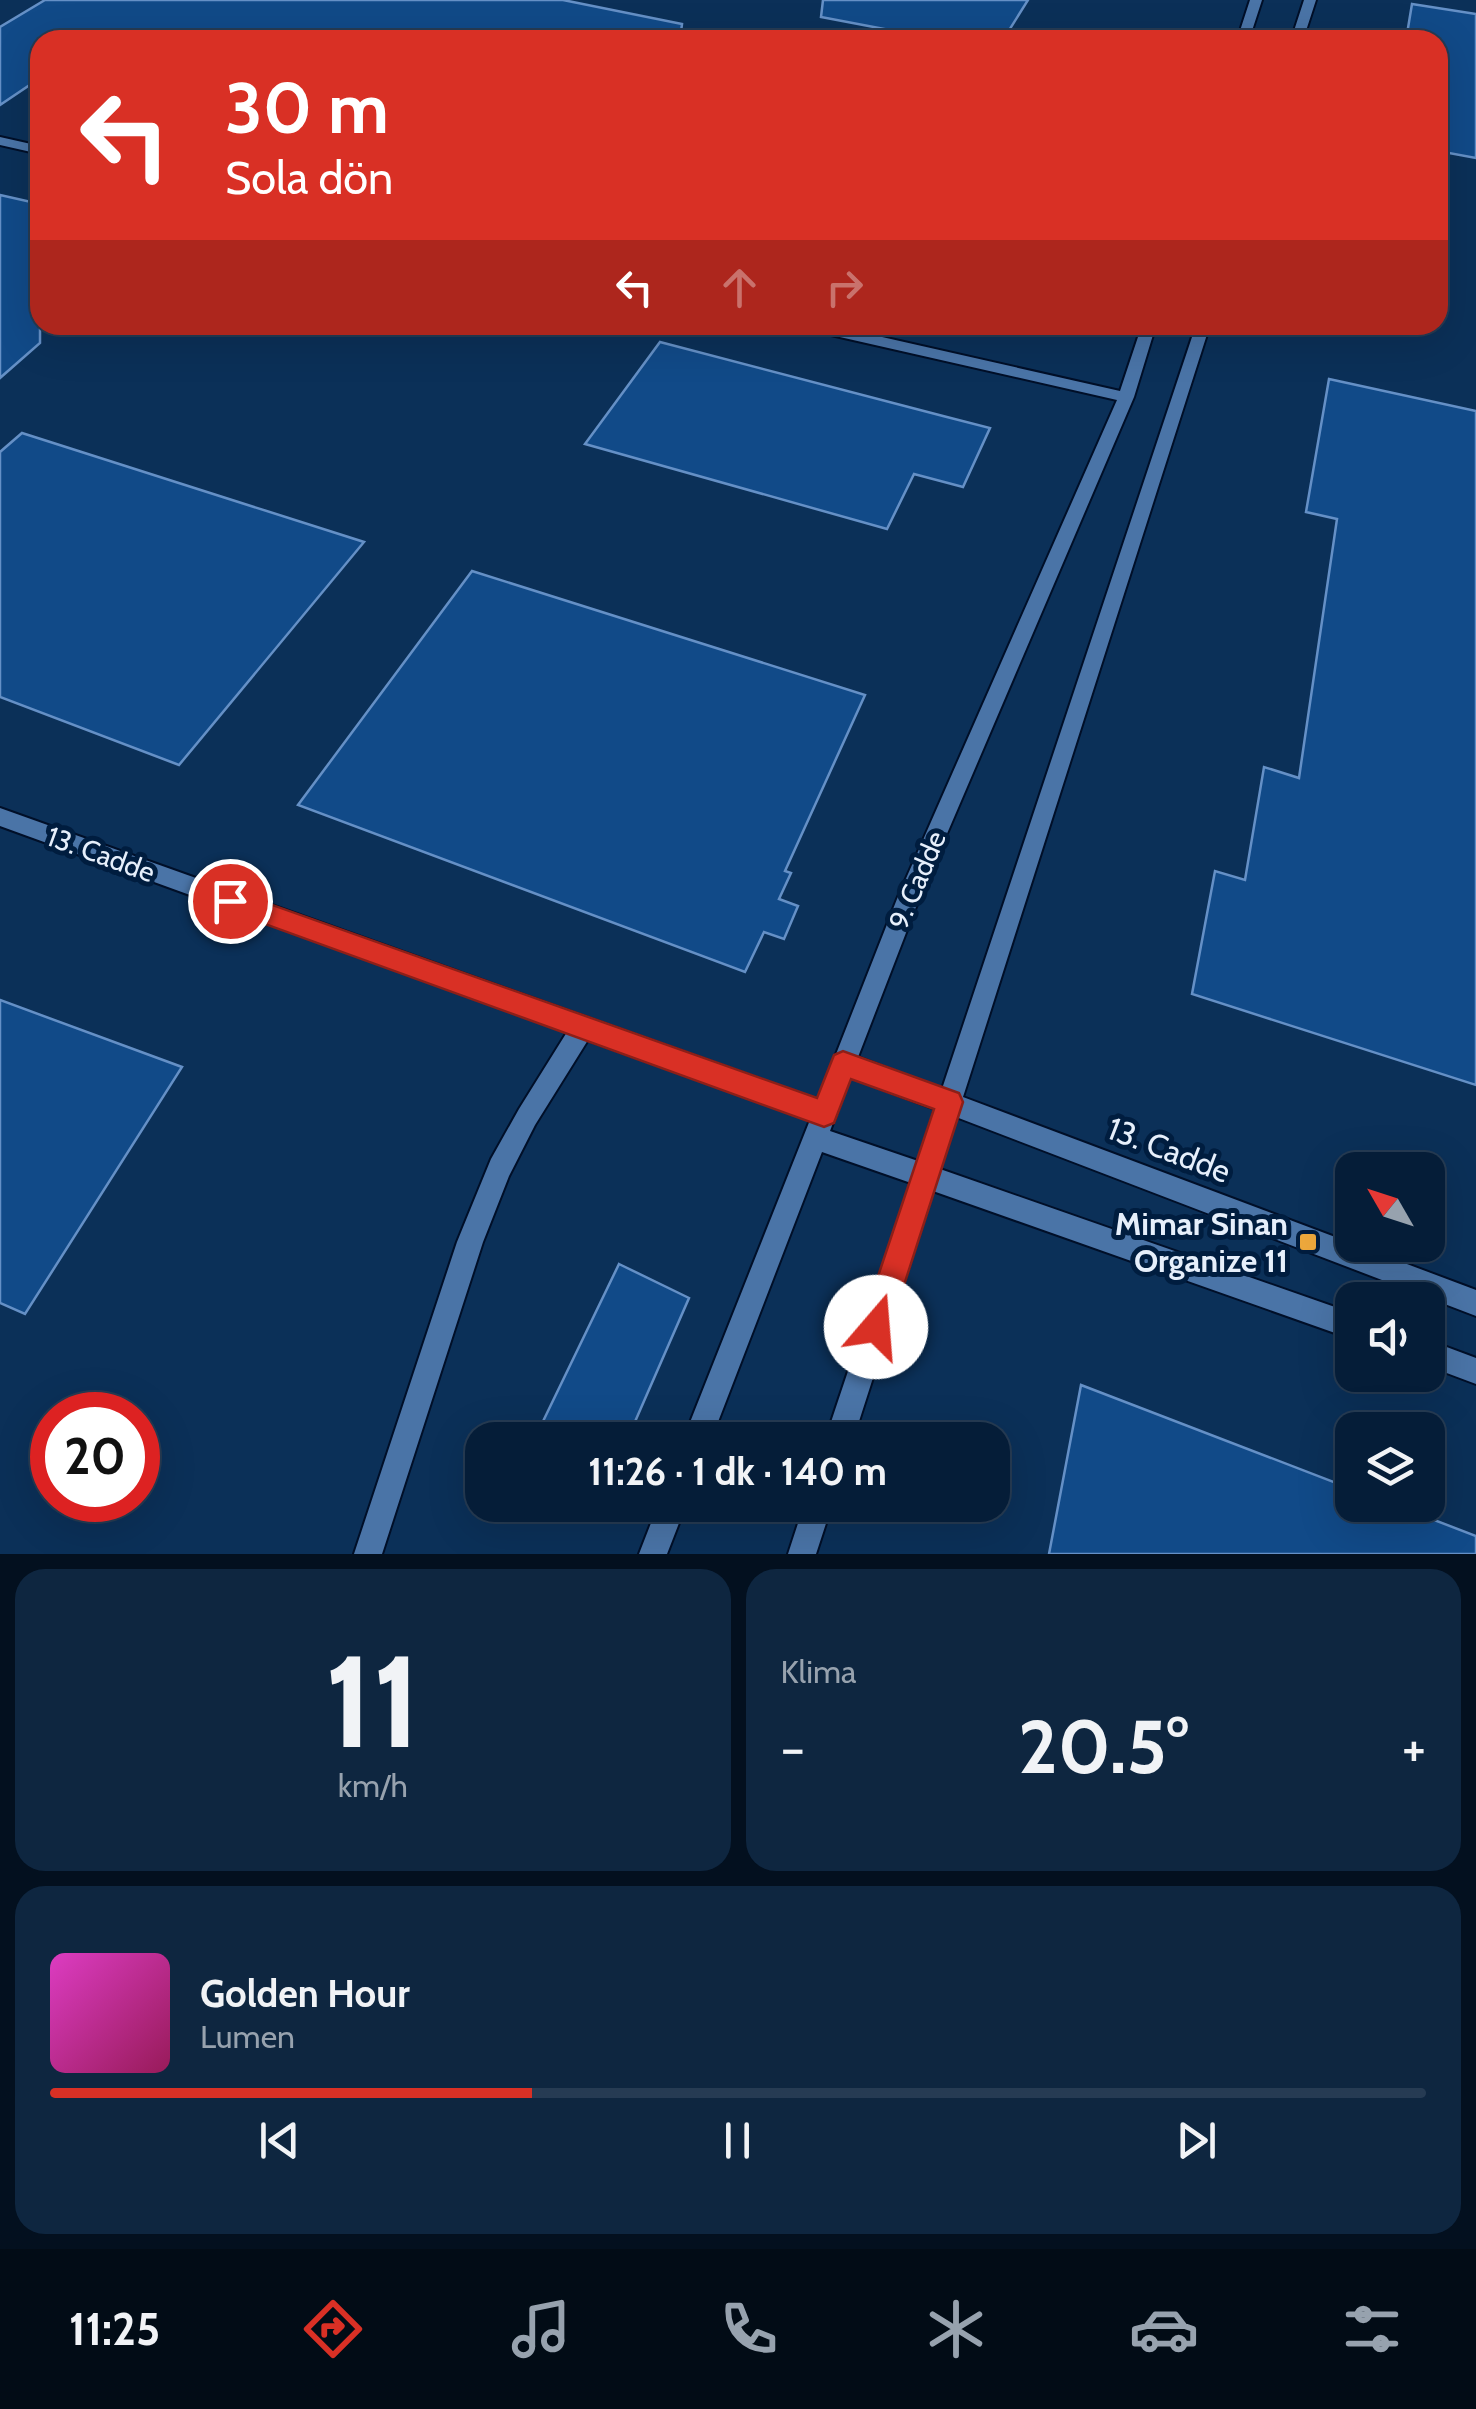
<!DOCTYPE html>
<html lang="tr">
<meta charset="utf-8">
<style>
body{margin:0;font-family:Cabin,sans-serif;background:#0e2640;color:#f1f3f6;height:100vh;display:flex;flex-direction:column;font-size:38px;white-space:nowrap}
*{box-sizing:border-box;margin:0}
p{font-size:32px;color:#97a2ae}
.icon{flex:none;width:55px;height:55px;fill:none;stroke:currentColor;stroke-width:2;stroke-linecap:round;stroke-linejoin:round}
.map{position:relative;height:1554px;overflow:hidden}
.side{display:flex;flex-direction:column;gap:15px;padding:15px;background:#03101f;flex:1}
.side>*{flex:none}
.banner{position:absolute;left:30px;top:30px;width:1418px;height:305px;border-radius:30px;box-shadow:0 10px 40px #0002,0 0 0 2px #263b53;background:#d93025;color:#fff;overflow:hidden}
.needle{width:65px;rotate:309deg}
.controls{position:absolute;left:1335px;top:1152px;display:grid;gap:20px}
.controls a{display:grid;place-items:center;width:110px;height:110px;border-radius:20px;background:#051d38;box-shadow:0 10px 40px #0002,0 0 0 2px #263b53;font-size:50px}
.speed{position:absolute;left:30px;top:1392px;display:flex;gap:20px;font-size:50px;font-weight:700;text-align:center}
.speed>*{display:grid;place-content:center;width:130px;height:130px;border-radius:50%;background:#051d38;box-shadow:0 10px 40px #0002,0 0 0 2px #263b53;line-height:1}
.speed .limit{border:15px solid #d22;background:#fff;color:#111}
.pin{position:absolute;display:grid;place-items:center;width:85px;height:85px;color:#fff;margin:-42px;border:5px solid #fff;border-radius:50%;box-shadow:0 2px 10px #0007}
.me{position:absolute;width:110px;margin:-55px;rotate:18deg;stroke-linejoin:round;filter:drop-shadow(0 0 8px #0008)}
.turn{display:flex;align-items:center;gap:35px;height:210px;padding:0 30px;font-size:45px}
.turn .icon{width:130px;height:130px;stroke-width:2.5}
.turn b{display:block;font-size:70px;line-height:85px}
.lanes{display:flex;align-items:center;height:95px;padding:0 30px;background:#0003;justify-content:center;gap:50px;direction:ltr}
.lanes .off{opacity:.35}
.big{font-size:75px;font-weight:700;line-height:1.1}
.side .tile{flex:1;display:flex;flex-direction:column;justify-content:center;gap:15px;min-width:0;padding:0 35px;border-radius:30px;background:#0e2640}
.side .dial{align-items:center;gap:0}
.dial b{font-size:130px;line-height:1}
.song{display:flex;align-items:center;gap:30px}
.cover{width:120px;height:120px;border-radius:15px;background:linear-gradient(135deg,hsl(310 70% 55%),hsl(330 70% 35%))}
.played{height:10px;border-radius:5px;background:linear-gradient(90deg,#d93025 35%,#263b53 35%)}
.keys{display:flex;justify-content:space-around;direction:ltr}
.heat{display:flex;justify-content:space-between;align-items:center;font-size:55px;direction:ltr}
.side .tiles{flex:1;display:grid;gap:15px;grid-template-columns:1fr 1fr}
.tile:last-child{grid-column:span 2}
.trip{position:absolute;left:465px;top:1422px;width:545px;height:100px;border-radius:30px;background:#051d38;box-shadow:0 10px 40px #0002,0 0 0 2px #263b53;font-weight:700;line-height:100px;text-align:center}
.tab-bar{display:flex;height:160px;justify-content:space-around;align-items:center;background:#020c16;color:#97a2ae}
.tab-bar .icon{width:70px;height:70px}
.tab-bar .selected{color:#d93025}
.tab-bar b{font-size:45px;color:#f1f3f6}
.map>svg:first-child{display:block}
.built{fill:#0b3058;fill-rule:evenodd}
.building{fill:#114a88;stroke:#6590c6;stroke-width:2.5}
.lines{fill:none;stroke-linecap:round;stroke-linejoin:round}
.service-casing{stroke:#000f28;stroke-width:4}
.service{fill:#4a74a7;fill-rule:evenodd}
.route{fill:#d93025;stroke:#8d1f18;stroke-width:2.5}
.poi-dot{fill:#eda83c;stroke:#001d3f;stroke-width:4}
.labels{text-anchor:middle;stroke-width:10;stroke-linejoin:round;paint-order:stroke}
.street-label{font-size:28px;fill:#e6effb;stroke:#001d3f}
.near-street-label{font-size:32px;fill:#e6effb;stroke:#001d3f}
.near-poi-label{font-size:32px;font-weight:bold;fill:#e6effb;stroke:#001d3f;text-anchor:end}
</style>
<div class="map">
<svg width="1476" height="1554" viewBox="0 0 1476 1554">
<rect width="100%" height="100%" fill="#07274a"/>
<path class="built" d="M0,0H1476V1554H0ZM40,40H1438V325H40ZM1352,1170H1428V1245H1352ZM1352,1300H1428V1375H1352ZM52,1415H138V1500H52ZM1352,1430H1428V1505H1352ZM482,1440H992V1505H482Z"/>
<path class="building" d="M45,0H563L682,24L680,40H40V78L0,105V27Z
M823,0H1028L1003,40H942L821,17Z
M1412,4L1476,14V158L1438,151V40H1406Z
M0,195L40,204V343L0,378Z
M660,342L943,416L990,428L963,487L914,474L887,529L585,444Z
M1329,379L1476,411V1085L1192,994L1215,871L1245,880L1264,767L1299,778L1337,519L1306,512Z
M22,433L364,542L179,765L0,697V452Z
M472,571L865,695L785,871L791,873L779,899L798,906L784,939L764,932L745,972L298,805Z
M0,1000L182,1067L25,1314L0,1303Z
M619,1264L689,1298L627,1440H534Z
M1081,1385L1352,1489V1505H1395L1476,1536V1554H1049Z"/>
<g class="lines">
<defs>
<path id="service" d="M1250,0H1262L1249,40H1237Z
M1304,0H1316L1303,40H1291Z
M0,137L40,146V154L0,145Z
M802,325H829L1120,391L1142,325H1156L1134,397L919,899L858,1057L942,1089L1196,325H1210L963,1097L1476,1290V1316L956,1117L940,1169L1352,1313V1339L933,1191L853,1440H825L911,1183L822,1152L711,1440H683L810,1120L588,1040L535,1125L509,1176L483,1242L382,1554H354L457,1242L491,1159L519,1109L567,1032L0,826V808L818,1100L897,899L1117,400L809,330ZM850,1077L935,1109L918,1161L830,1131Z
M1428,1340L1476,1358V1384L1428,1366Z
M658,1505H686L667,1554H639Z
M804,1505H832L816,1554H788Z"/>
</defs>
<use href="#service" class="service-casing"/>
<use href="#service" class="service"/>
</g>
<path class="route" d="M230,890L817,1098L834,1055L843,1051L959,1093L963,1102L887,1338L876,1342L866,1338L861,1327L934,1109L851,1079L834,1123L824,1127L221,908L218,901L221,893Z"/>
<rect class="poi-dot" x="1298" y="1232" width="20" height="20" rx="5"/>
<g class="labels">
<g class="street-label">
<text transform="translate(101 854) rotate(20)" y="10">13. Cadde</text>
<text transform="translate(917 880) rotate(-67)" y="10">9. Cadde</text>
</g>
<g class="near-street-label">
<text transform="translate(1169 1150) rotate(21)" y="11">13. Cadde</text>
</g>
<g class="near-poi-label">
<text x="1288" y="1235">Mimar Sinan<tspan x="1288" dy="37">Organize 11</tspan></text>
</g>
</g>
</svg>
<div class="controls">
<a><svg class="needle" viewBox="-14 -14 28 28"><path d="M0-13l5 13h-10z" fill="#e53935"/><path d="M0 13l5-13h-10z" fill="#97a2ae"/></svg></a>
<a><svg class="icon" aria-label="sound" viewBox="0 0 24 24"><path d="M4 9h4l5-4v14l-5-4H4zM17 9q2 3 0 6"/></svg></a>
<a><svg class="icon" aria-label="layers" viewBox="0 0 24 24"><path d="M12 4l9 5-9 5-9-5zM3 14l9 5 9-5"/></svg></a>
</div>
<div class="speed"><div class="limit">20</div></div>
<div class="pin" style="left:230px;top:901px;background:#d93025"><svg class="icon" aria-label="arrive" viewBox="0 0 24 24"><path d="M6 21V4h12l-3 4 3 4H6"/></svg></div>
<svg class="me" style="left:876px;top:1327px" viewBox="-20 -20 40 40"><circle r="19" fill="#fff"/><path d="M0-13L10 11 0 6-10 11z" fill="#d93025"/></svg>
<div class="trip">11:26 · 1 dk · 140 m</div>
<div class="banner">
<div class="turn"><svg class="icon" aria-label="left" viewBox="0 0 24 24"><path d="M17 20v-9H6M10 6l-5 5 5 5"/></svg><div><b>30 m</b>Sola dön</div></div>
<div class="lanes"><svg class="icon" aria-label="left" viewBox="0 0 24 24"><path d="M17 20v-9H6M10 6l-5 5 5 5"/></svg><svg class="icon off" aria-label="ahead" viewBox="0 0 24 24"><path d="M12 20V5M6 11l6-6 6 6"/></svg><svg class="icon off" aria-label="right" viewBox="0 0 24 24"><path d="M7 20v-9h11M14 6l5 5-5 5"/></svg></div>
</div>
</div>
<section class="side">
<div class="tiles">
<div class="tile dial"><b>11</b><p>km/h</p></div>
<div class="tile"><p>Klima</p>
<div class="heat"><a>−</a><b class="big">20.5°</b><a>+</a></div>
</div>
<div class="tile">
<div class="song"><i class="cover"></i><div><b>Golden Hour</b><p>Lumen</p></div></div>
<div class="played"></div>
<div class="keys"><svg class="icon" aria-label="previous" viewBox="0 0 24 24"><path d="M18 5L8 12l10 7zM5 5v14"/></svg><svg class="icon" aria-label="pause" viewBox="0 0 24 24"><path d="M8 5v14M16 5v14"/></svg><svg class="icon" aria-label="next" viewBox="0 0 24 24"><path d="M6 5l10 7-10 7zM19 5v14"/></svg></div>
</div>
</div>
</section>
<nav class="tab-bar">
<b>11:25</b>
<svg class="icon selected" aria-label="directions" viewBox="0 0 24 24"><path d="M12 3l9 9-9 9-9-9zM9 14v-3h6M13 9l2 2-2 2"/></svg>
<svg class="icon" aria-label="music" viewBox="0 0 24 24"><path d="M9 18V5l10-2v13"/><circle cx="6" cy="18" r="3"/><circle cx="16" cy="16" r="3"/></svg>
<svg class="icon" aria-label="phone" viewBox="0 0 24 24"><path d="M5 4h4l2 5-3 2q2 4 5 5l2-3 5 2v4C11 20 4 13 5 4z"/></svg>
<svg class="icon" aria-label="climate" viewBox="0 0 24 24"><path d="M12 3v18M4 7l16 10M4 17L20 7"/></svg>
<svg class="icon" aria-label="car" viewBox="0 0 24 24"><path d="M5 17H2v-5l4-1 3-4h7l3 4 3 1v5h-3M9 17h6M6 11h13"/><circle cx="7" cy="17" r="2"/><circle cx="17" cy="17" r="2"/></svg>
<svg class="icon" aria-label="filters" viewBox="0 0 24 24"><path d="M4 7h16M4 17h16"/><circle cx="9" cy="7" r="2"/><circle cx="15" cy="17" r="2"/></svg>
</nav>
